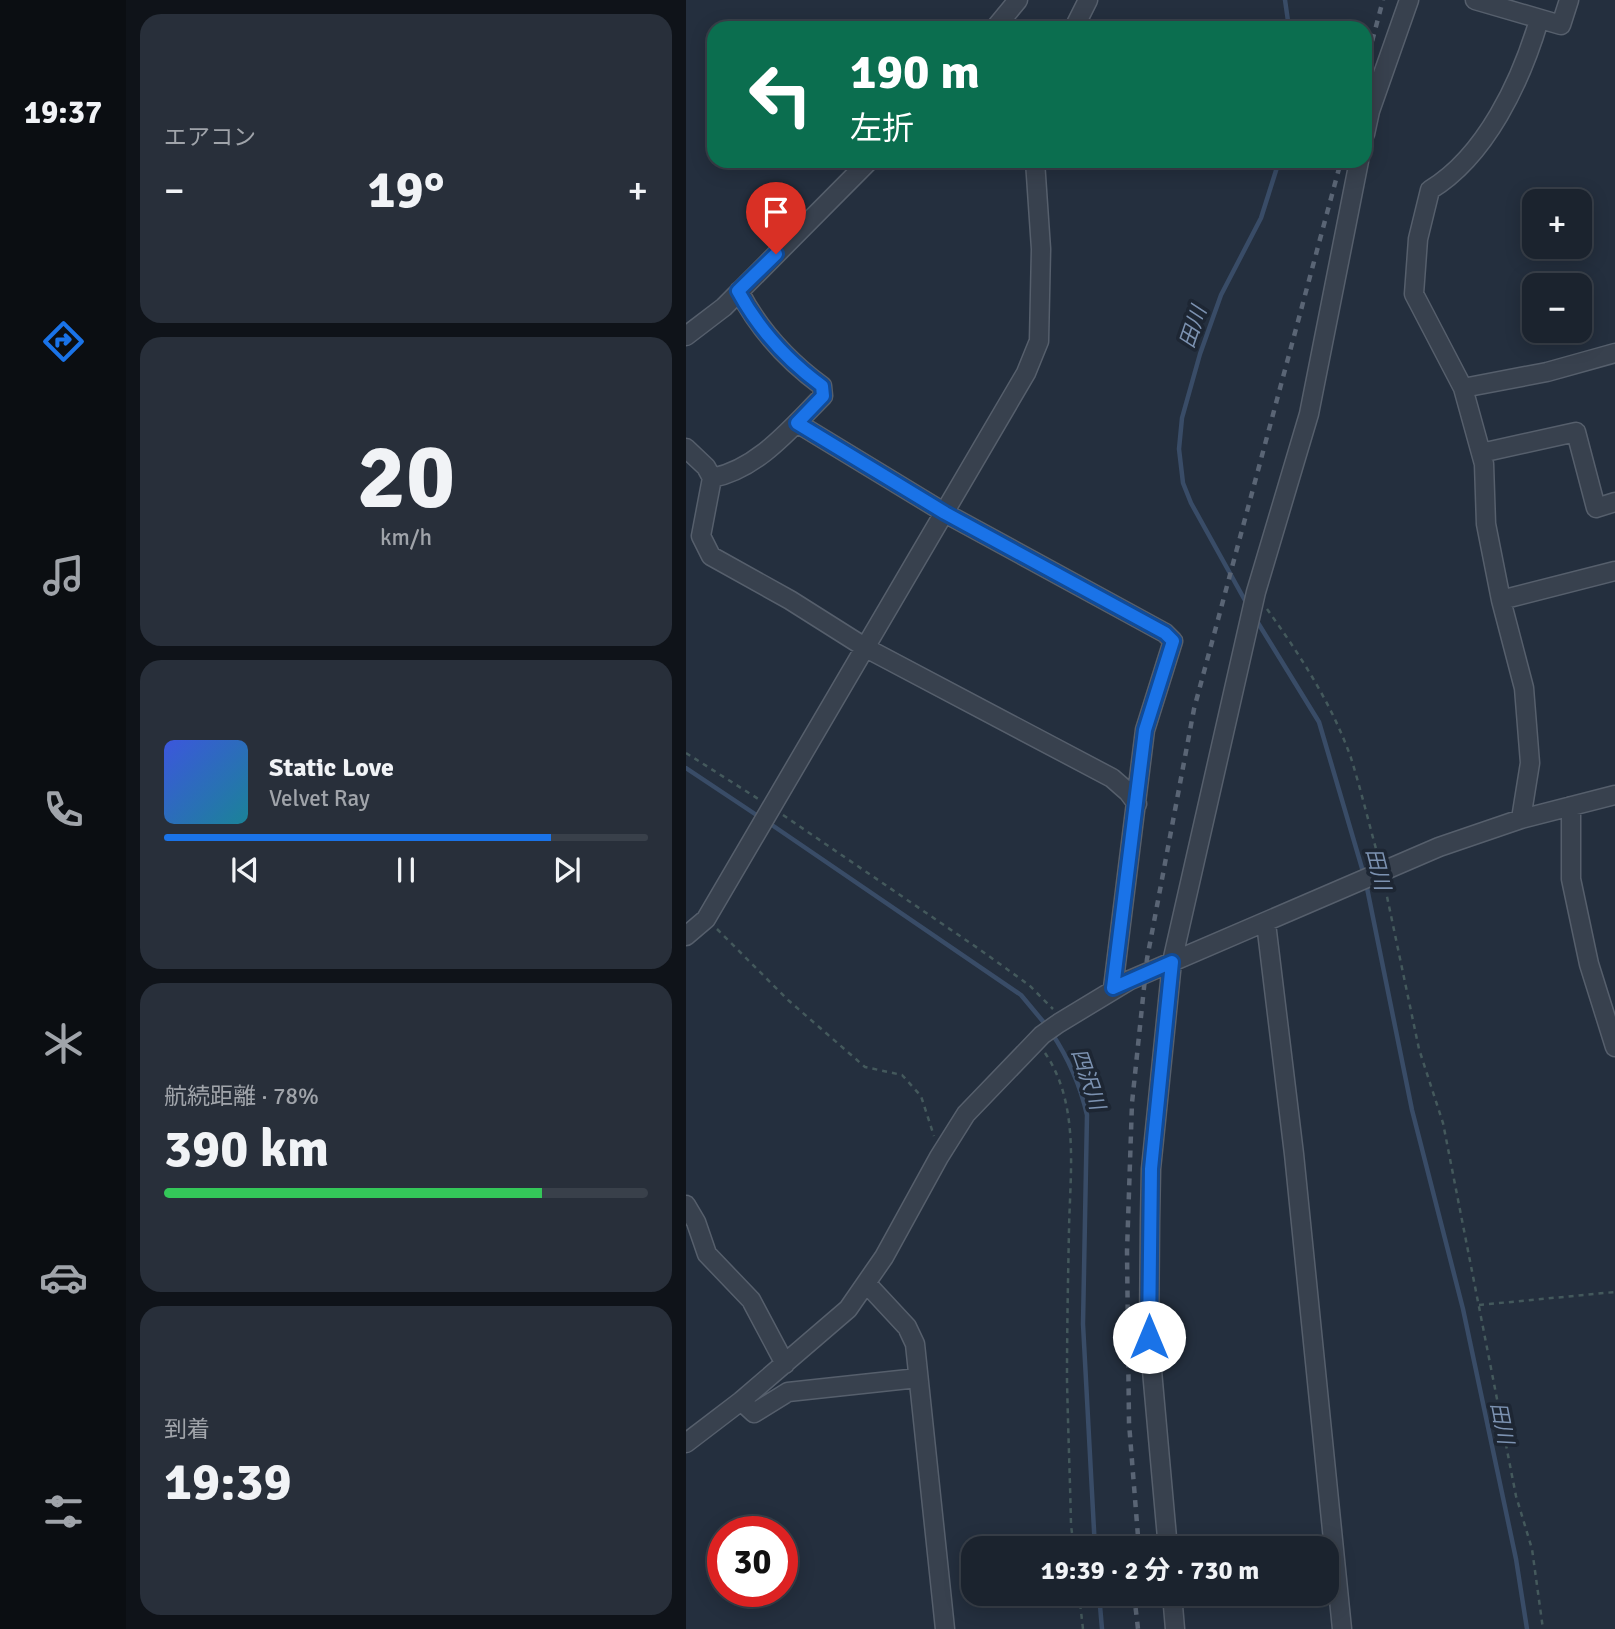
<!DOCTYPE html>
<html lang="ja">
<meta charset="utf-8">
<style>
body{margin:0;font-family:Signika,"Noto Sans JP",sans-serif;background:#282f3a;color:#f1f3f6;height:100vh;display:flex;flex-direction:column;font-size:26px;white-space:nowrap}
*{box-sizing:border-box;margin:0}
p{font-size:23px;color:#a0a4aa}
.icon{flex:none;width:38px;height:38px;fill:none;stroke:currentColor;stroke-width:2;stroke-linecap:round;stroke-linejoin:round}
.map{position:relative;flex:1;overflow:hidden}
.side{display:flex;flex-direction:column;gap:14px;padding:14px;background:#0f1319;width:560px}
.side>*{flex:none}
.guide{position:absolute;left:21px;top:21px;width:665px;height:147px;border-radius:21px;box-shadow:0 4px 18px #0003,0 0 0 2px #39404a;background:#0b6e4f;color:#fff;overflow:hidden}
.tools{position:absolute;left:836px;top:189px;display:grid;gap:14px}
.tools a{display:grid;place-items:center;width:70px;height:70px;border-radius:14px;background:#1b232e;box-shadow:0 4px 18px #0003,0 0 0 2px #39404a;font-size:35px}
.speed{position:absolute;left:21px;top:1516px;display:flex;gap:14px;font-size:35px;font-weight:700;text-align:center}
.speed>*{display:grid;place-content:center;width:91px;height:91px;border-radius:50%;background:#1b232e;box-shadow:0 4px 18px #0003,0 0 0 2px #39404a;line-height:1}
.speed .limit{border:10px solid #d22;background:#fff;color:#111}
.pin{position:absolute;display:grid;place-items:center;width:60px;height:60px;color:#fff;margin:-72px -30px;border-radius:50% 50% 50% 0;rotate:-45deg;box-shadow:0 0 7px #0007}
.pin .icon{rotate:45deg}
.me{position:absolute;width:77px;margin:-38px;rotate:0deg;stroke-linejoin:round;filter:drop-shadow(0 0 5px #0008)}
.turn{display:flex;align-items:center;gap:24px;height:147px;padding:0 28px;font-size:32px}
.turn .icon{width:91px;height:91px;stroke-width:2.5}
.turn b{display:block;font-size:49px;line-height:60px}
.big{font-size:52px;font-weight:700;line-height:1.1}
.side .widget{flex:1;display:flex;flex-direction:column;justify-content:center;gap:10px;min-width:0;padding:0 24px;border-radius:21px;background:#282f3a}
.side .dial{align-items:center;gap:0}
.dial b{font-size:91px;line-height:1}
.song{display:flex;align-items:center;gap:21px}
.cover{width:84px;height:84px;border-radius:10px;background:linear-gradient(135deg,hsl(230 70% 55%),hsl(190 70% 35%))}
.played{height:7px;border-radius:4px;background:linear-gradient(90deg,#1a73e8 80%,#39404a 80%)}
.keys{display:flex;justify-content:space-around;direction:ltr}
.heat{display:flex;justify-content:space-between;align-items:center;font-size:38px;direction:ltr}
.charge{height:10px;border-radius:5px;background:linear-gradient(90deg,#34c759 78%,#39404a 0)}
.trip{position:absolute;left:275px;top:1536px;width:378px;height:70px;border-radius:21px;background:#1b232e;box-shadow:0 4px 18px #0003,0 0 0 2px #39404a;font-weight:700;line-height:70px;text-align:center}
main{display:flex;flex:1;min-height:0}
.tabs{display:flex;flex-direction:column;width:126px;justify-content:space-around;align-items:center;background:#0b0e12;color:#a0a4aa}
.tabs .icon{width:49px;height:49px}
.tabs .on{color:#1a73e8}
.tabs b{font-size:32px;color:#f1f3f6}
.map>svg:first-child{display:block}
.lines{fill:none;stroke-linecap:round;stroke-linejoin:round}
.stream{stroke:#394c67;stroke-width:4.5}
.minor-casing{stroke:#565f6c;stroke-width:21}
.path{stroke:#44595c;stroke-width:2.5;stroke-dasharray:5 5;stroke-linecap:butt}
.minor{stroke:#38414e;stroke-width:18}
.rail{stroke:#5a6575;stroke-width:4.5;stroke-dasharray:7 7;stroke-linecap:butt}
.route-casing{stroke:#114b97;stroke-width:18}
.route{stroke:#1a73e8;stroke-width:12}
.labels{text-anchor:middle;stroke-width:7;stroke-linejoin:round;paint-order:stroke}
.water-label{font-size:21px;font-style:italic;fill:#7c92b1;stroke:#1d2633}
</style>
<main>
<nav class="tabs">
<b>19:37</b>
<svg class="icon on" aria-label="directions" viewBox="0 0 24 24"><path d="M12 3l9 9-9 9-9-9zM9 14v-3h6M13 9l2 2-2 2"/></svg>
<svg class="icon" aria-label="music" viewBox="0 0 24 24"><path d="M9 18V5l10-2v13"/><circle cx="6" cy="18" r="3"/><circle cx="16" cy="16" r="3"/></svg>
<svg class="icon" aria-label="phone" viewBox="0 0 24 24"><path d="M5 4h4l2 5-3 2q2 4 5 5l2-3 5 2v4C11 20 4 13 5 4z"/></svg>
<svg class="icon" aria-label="climate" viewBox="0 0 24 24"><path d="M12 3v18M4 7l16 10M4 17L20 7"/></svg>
<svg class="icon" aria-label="car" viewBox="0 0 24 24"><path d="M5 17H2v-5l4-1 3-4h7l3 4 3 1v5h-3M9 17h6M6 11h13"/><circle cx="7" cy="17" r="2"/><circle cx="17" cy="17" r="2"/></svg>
<svg class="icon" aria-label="filters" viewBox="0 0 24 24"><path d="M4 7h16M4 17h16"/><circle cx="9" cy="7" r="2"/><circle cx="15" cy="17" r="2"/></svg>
</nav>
<section class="side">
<div class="widget"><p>エアコン</p>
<div class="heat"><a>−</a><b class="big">19°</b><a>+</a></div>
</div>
<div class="widget dial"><b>20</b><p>km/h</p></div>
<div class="widget">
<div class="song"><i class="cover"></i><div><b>Static Love</b><p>Velvet Ray</p></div></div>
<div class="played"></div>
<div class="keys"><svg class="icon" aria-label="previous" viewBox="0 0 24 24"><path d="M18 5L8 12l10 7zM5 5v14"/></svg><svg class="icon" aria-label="pause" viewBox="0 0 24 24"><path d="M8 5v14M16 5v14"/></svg><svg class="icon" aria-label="next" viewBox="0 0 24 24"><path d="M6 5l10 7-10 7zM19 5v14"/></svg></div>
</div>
<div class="widget"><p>航続距離 · 78%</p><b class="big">390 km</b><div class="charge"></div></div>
<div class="widget"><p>到着</p><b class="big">19:39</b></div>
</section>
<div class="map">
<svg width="929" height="1629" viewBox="0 0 929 1629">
<rect width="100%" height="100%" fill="#242f3e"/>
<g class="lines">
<path class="stream" d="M599,0L603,28
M561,604L505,503L497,483L493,449L496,418L514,354L535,295L575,218L593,161
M569,618L633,722L678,875
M0,768L75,818
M83,823L335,995L360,1025
M680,883L726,1110L777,1309L830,1559L841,1629
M365,1032C383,1059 394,1084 401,1115L397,1324L409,1549
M413,1594L416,1629"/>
<defs>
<path id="minor" d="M789,0L875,25L883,0
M309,28L332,0
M388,28L402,0
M679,134L684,111L723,0
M0,336L38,307L183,161
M777,388L861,372L929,353
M111,423L259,513L479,633L487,641L459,730L427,988
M0,448L20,467L26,478L15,536L25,556L104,600L180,648L426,778L442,792L451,804
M795,453L890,432L910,508L929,502
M26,478C72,469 105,428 137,396L136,386C102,361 72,328 53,291
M815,600L929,571
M885,806V879L903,964L929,1047
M835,819L844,763L838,688L815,600L800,524L798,464L777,388L728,294L732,239L744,190C800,156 835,81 853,20
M580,923L608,1154L656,1629
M0,936L20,919L340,373L353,341L355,249L349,161
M0,1205L10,1222L21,1254L65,1300L99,1364
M181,1284L221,1327L229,1344L259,1629
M55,1401L68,1413L102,1392L232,1378
M0,1443L55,1401L162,1309L198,1257L253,1157L280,1114L356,1035L373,1023L444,980L753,847L835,819L929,795
M482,1549L463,1337L464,1221L465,1169L486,962L570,592L623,414L673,161
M486,1594L489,1629"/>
</defs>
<use href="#minor" class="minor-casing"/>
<path class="path" d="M581,609C614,655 646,704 665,758C675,790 683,824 692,856
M0,753L74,800
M97,815L293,949L343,985L367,1009
M699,887L733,1049L757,1123L830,1496L846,1549L857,1629
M31,929L102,1000L179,1067L216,1075L235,1096L248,1136
M359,1053C394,1104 384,1172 383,1230C382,1280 381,1330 381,1380C382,1429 384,1477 385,1525L388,1549
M793,1305L929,1292
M393,1594L397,1629"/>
<use href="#minor" class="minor"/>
<path class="rail" d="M679,68L697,0
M453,1549L443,1423L441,1251L446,1103L461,959L508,709L655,161
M448,1594L452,1629"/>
</g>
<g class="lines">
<defs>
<path id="route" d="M90,254L52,291C72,328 102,361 136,386L137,396L111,423L259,513L479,633L487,641L459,730L427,988L486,962L465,1169L463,1337"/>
</defs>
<use href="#route" class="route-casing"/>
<use href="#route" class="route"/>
</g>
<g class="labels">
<g class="water-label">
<text transform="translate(507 327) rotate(-71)" y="7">田川</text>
<text transform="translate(692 869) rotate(76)" y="7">田川</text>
<text transform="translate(402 1079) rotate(71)" y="7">四沢川</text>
<text transform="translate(816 1423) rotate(79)" y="7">田川</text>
</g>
</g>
</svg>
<div class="tools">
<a>+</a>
<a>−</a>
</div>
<div class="speed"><div class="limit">30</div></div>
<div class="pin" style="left:90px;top:254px;background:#d93025"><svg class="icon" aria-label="arrive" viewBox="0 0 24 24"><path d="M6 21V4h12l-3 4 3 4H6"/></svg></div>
<svg class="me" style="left:463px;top:1337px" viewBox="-20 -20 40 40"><circle r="19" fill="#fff"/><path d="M0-13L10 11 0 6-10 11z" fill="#1a73e8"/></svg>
<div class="trip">19:39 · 2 分 · 730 m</div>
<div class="guide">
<div class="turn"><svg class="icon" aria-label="left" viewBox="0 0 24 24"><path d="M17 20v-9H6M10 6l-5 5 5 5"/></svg><div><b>190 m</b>左折</div></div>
</div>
</div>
</main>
